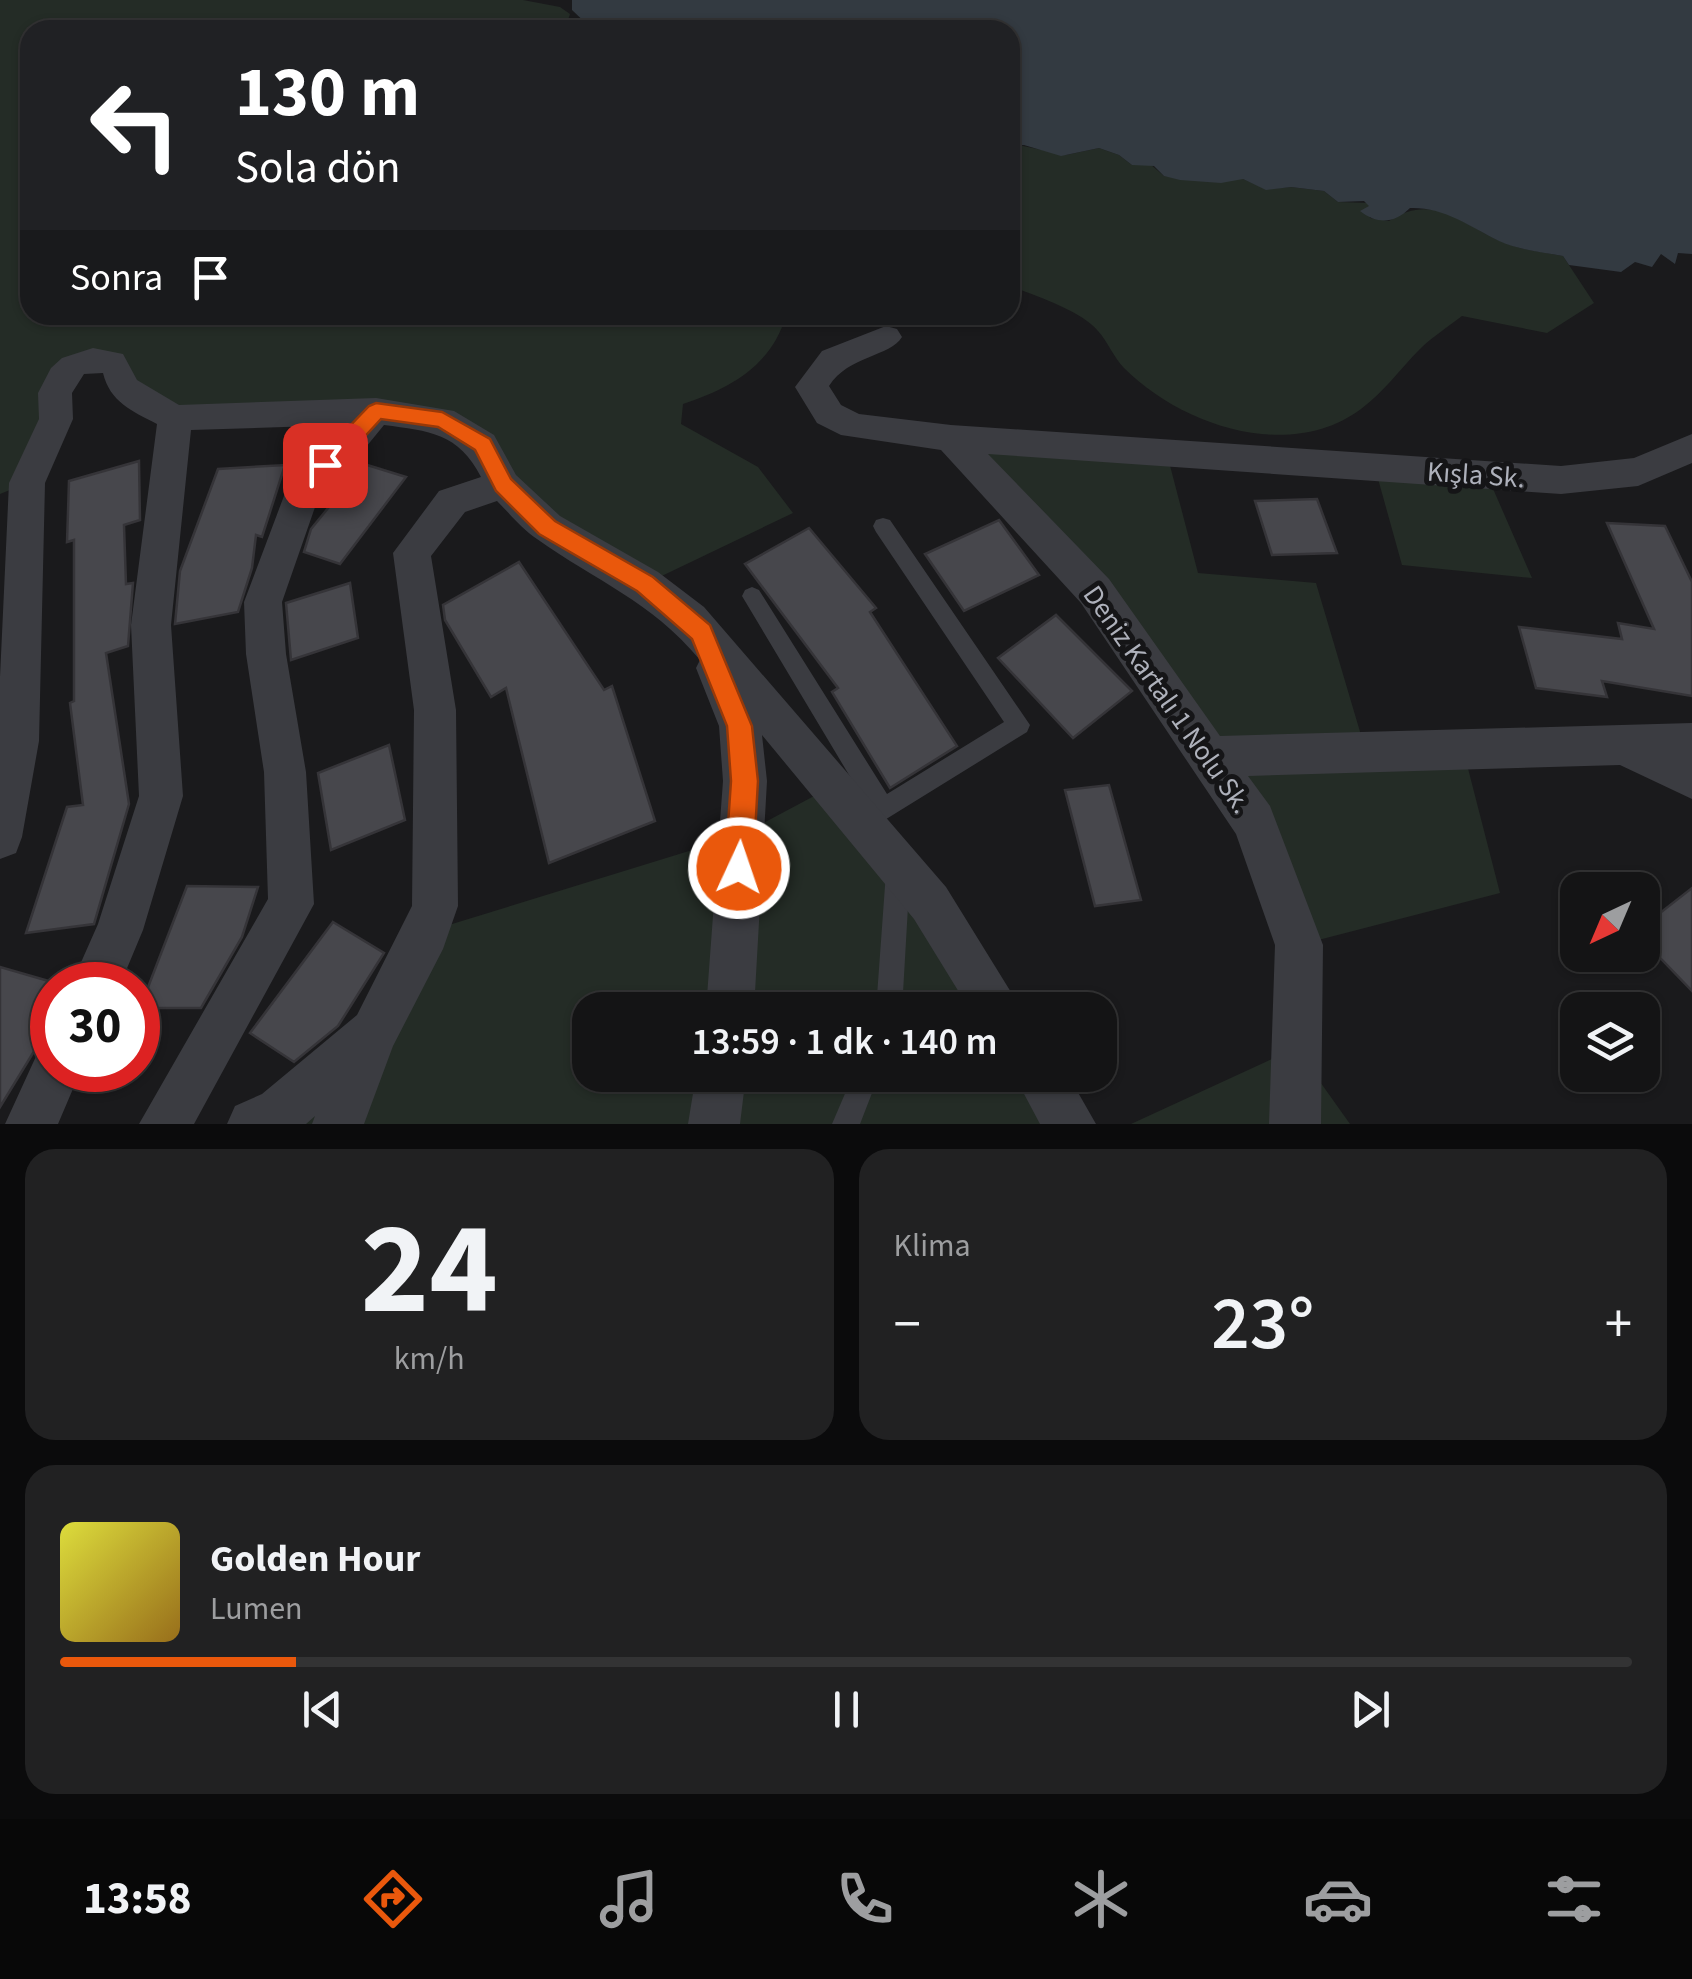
<!DOCTYPE html>
<html lang="tr">
<meta charset="utf-8">
<style>
body{margin:0;font-family:"Source Sans 3",sans-serif;background:#212122;color:#f1f3f6;height:100vh;display:flex;flex-direction:column;font-size:38px;white-space:nowrap}
*{box-sizing:border-box;margin:0}
p{font-size:32px;color:#9d9ea0}
.icon{flex:none;width:55px;height:55px;fill:none;stroke:currentColor;stroke-width:2;stroke-linecap:round;stroke-linejoin:round}
.map{position:relative;height:1124px;overflow:hidden}
.panel{display:flex;flex-direction:column;gap:25px;padding:25px;background:#0b0b0c;flex:1}
.panel>*{flex:none}
.guide{position:absolute;left:20px;top:20px;width:1000px;height:305px;border-radius:30px;box-shadow:0 2px 8px #0004,0 0 0 2px #333334;background:#202124;color:#fff;overflow:hidden}
.needle{width:65px;rotate:224deg}
.buttons{position:absolute;left:1560px;top:872px;display:grid;gap:20px}
.buttons a{display:grid;place-items:center;width:100px;height:100px;border-radius:20px;background:#141415;box-shadow:0 2px 8px #0004,0 0 0 2px #333334;font-size:50px}
.speed{position:absolute;left:30px;top:962px;display:flex;gap:20px;font-size:50px;font-weight:700;text-align:center}
.speed>*{display:grid;place-content:center;width:130px;height:130px;border-radius:50%;background:#141415;box-shadow:0 2px 8px #0004,0 0 0 2px #333334;line-height:1}
.speed .limit{border:15px solid #d22;background:#fff;color:#111}
.pin{position:absolute;display:grid;place-items:center;width:85px;height:85px;color:#fff;margin:-42px;border-radius:20px;box-shadow:0 5px 15px #0006}
.me{position:absolute;width:110px;margin:-55px;rotate:3deg;stroke-linejoin:round;filter:drop-shadow(0 0 8px #0008)}
.turn{display:flex;align-items:center;gap:35px;height:210px;padding:0 50px;font-size:45px}
.turn .icon{width:130px;height:130px;stroke-width:2.5}
.turn b{display:block;font-size:70px;line-height:85px}
.then{display:flex;align-items:center;height:95px;padding:0 50px;background:#0003;gap:20px;font-size:38px}
.big{font-size:75px;font-weight:600;line-height:1.1}
.panel .widget{flex:1;display:flex;flex-direction:column;justify-content:center;gap:15px;min-width:0;padding:0 35px;border-radius:30px;background:#212122}
.panel .dial{align-items:center;gap:0}
.dial b{font-size:130px;line-height:1}
.song{display:flex;align-items:center;gap:30px}
.cover{width:120px;height:120px;border-radius:15px;background:linear-gradient(135deg,hsl(60 70% 55%),hsl(40 70% 35%))}
.played{height:10px;border-radius:5px;background:linear-gradient(90deg,#ea580c 15%,#333334 15%)}
.keys{display:flex;justify-content:space-around;direction:ltr}
.heat{display:flex;justify-content:space-between;align-items:center;font-size:55px;direction:ltr}
.panel .tiles{flex:1;display:grid;gap:25px;grid-template-columns:1fr 1fr}
.widget:last-child{grid-column:span 2}
.trip{position:absolute;left:572px;top:992px;width:545px;height:100px;border-radius:30px;background:#141415;box-shadow:0 2px 8px #0004,0 0 0 2px #333334;font-weight:600;line-height:100px;text-align:center}
.menu{display:flex;height:160px;justify-content:space-around;align-items:center;background:#080808;color:#9d9ea0}
.menu .icon{width:70px;height:70px}
.menu .active{color:#ea580c}
.menu b{font-size:45px;color:#f1f3f6}
.map>svg:first-child{display:block}
.green{fill:#242c26}
.water{fill:#333a41}
.building{fill:#47474c;stroke:#353438;stroke-width:2.5}
.lines{fill:none;stroke-linecap:round;stroke-linejoin:round}
.service{fill:#3b3c41;fill-rule:evenodd}
.minor{fill:#3b3c41;fill-rule:evenodd}
.route{fill:#ea580c;stroke:#983908;stroke-width:2.5}
.labels{text-anchor:middle;stroke-width:10;stroke-linejoin:round;paint-order:stroke}
.street-label{font-size:28px;fill:#aeb1bb;stroke:#151517}
</style>
<div class="map">
<svg width="1692" height="1124" viewBox="0 0 1692 1124">
<rect width="100%" height="100%" fill="#1a1a1c"/>
<path class="green" d="M0,0H523L560,7L570,14L565,29L517,28L490,19L480,23L483,30H30V315H786C772,366 729,389 683,404L681,424L758,467L793,513L645,584L547,527L442,420L175,418L119,370L73,366L27,483L0,494Z
M1013,144L1066,155L1099,148L1119,155L1132,165L1150,164L1164,176L1243,179L1266,189L1291,187L1324,191L1338,202L1369,203L1370,218L1389,221C1432,192 1461,223 1500,241C1520,250 1542,252 1563,256L1594,303L1547,333L1462,316C1448,327 1432,337 1420,349C1400,369 1384,392 1361,409C1290,462 1182,426 1124,368C1114,358 1108,342 1098,331C1082,311 1034,295 1010,286Z
M951,438L1167,454L1198,573L1316,583L1366,752L1463,749L1500,893L1299,945L1254,822Z
M1375,468L1487,475L1532,578L1402,565Z
M831,787L998,1010H590V1075H1039L1070,1124H253L280,1113L426,932L741,835Z
M1296,1048L1350,1124H1131Z"/>
<path class="water" d="M572,0H1692V254L1678,253L1675,264L1661,254L1652,267L1635,262L1621,272L1569,265L1563,256C1541,252 1519,250 1499,241C1469,226 1444,207 1410,208C1395,223 1378,225 1360,211L1369,206L1364,201L1338,202L1324,191L1291,187L1266,190L1243,179L1221,183L1180,180L1164,176L1154,166L1132,165L1119,155L1099,148L1061,156L1024,145L1010,146V30H593L572,10Z"/>
<path class="building" d="M139,461L140,520L124,525L126,584L133,583L128,646L106,653L129,804L94,924L26,933L67,807L83,805L70,703L74,701V540L67,542L69,481Z
M364,464L406,477L340,564L304,552L311,529Z
M285,465L262,537L256,535L252,568L238,612L175,624L180,571L218,469Z
M1317,499L1337,553L1272,555L1255,501Z
M999,520L1039,575L964,611L925,554Z
M1607,523L1665,526L1692,582V696L1602,681L1607,697L1536,688L1519,627L1622,639L1618,623L1654,629Z
M809,528L876,608L870,612L957,746L890,788L832,692L838,688L745,564Z
M519,562L604,690L612,686L655,821L549,863L506,688L491,697L445,620L443,605Z
M350,583L358,638L291,660L286,603Z
M1056,615L1132,691L1073,738L998,658Z
M389,745L405,820L331,850L318,773Z
M1109,785L1141,900L1095,906L1065,790Z
M187,886L258,887L242,937L201,1008H140Z
M1692,888V991L1642,939V927Z
M333,922L384,953L338,1026L294,1062L250,1033Z
M0,967L52,982V1022L0,1107Z"/>
<g class="lines">
<path class="service" d="M883,518L890,520L1030,725L1027,732L862,834L854,830L850,822L854,814L867,805L742,596L745,590L752,587L759,590L887,794L1004,722L876,532L873,526L876,520Z
M898,860L907,863L910,872L902,1010H876L886,872L889,863Z
M853,1075H879L860,1124H832Z"/>
<path class="minor" d="M886,326L897,329L902,337C890,357 849,355 829,386L841,405L859,414L951,425L1561,466L1634,458L1692,434V463L1638,486L1561,494L988,454L1109,579L1220,736L1692,723V799L1620,765L1248,776L1270,806L1323,945L1321,1124H1269L1275,945L1236,834L1081,603L941,450L841,435L817,423L795,387L822,351Z
M93,348L123,354L137,380L179,405L376,398L454,411L494,435L516,475L560,516L658,572L704,607L946,887L1022,1010H970L914,919L762,735L767,781L754,1010H706L723,781L719,726L696,668L700,660C650,600 597,582 537,539C522,529 510,514 497,501L465,512L431,556L456,710L458,906L443,949L393,1046L364,1124H312L315,1116L306,1124H227L235,1106L262,1094L357,1015L412,906L414,710L393,553L439,491L481,477C459,433 429,431 384,425L357,458L321,490L282,602L286,654L306,772L314,904L194,1124H139L268,899L264,772L246,654L244,602L293,472L344,425L191,430L171,625L183,796L143,930L120,985H71L98,924L139,796L131,625L157,424C132,411 110,402 103,373L84,374L72,393L73,419L45,483L39,741L22,837L16,853L0,859V677L9,483L39,419L38,393L51,368L62,358Z
M52,1046V1070H81L58,1124H5L38,1052Z
M696,1075H746L740,1124H688Z
M1014,1075H1068L1096,1124H1040Z"/>
</g>
<path class="route" d="M376,403L442,412L490,439L511,479L555,521L653,577L710,625L752,726L758,781L753,868L749,878L739,882L729,878L725,868L731,781L727,726L692,639L637,591L539,534L496,491L475,450L438,427L381,419L333,471H318L315,465L318,459L369,406Z"/>
<g class="labels">
<g class="street-label">
<text transform="translate(1476 474) rotate(4)" y="10">Kışla Sk.</text>
<text transform="translate(1168 699) rotate(55)" y="10">Deniz Kartalı 1 Nolu Sk.</text>
</g>
</g>
</svg>
<div class="buttons">
<a><svg class="needle" viewBox="-14 -14 28 28"><path d="M0-13l5 13h-10z" fill="#e53935"/><path d="M0 13l5-13h-10z" fill="#9d9ea0"/></svg></a>
<a><svg class="icon" aria-label="layers" viewBox="0 0 24 24"><path d="M12 4l9 5-9 5-9-5zM3 14l9 5 9-5"/></svg></a>
</div>
<div class="speed"><div class="limit">30</div></div>
<div class="pin" style="left:325px;top:465px;background:#d93025"><svg class="icon" aria-label="arrive" viewBox="0 0 24 24"><path d="M6 21V4h12l-3 4 3 4H6"/></svg></div>
<svg class="me" style="left:739px;top:868px" viewBox="-20 -20 40 40"><circle r="17" fill="#ea580c" stroke="#fff" stroke-width="3"/><path d="M0-11L8 9 0 5-8 9z" fill="#fff"/></svg>
<div class="trip">13:59 · 1 dk · 140 m</div>
<div class="guide">
<div class="turn"><svg class="icon" aria-label="left" viewBox="0 0 24 24"><path d="M17 20v-9H6M10 6l-5 5 5 5"/></svg><div><b>130 m</b>Sola dön</div></div>
<div class="then">Sonra<svg class="icon" aria-label="arrive" viewBox="0 0 24 24"><path d="M6 21V4h12l-3 4 3 4H6"/></svg></div>
</div>
</div>
<section class="panel">
<div class="tiles">
<div class="widget dial"><b>24</b><p>km/h</p></div>
<div class="widget"><p>Klima</p>
<div class="heat"><a>−</a><b class="big">23°</b><a>+</a></div>
</div>
<div class="widget">
<div class="song"><i class="cover"></i><div><b>Golden Hour</b><p>Lumen</p></div></div>
<div class="played"></div>
<div class="keys"><svg class="icon" aria-label="previous" viewBox="0 0 24 24"><path d="M18 5L8 12l10 7zM5 5v14"/></svg><svg class="icon" aria-label="pause" viewBox="0 0 24 24"><path d="M8 5v14M16 5v14"/></svg><svg class="icon" aria-label="next" viewBox="0 0 24 24"><path d="M6 5l10 7-10 7zM19 5v14"/></svg></div>
</div>
</div>
</section>
<nav class="menu">
<b>13:58</b>
<svg class="icon active" aria-label="directions" viewBox="0 0 24 24"><path d="M12 3l9 9-9 9-9-9zM9 14v-3h6M13 9l2 2-2 2"/></svg>
<svg class="icon" aria-label="music" viewBox="0 0 24 24"><path d="M9 18V5l10-2v13"/><circle cx="6" cy="18" r="3"/><circle cx="16" cy="16" r="3"/></svg>
<svg class="icon" aria-label="phone" viewBox="0 0 24 24"><path d="M5 4h4l2 5-3 2q2 4 5 5l2-3 5 2v4C11 20 4 13 5 4z"/></svg>
<svg class="icon" aria-label="climate" viewBox="0 0 24 24"><path d="M12 3v18M4 7l16 10M4 17L20 7"/></svg>
<svg class="icon" aria-label="car" viewBox="0 0 24 24"><path d="M5 17H2v-5l4-1 3-4h7l3 4 3 1v5h-3M9 17h6M6 11h13"/><circle cx="7" cy="17" r="2"/><circle cx="17" cy="17" r="2"/></svg>
<svg class="icon" aria-label="filters" viewBox="0 0 24 24"><path d="M4 7h16M4 17h16"/><circle cx="9" cy="7" r="2"/><circle cx="15" cy="17" r="2"/></svg>
</nav>
